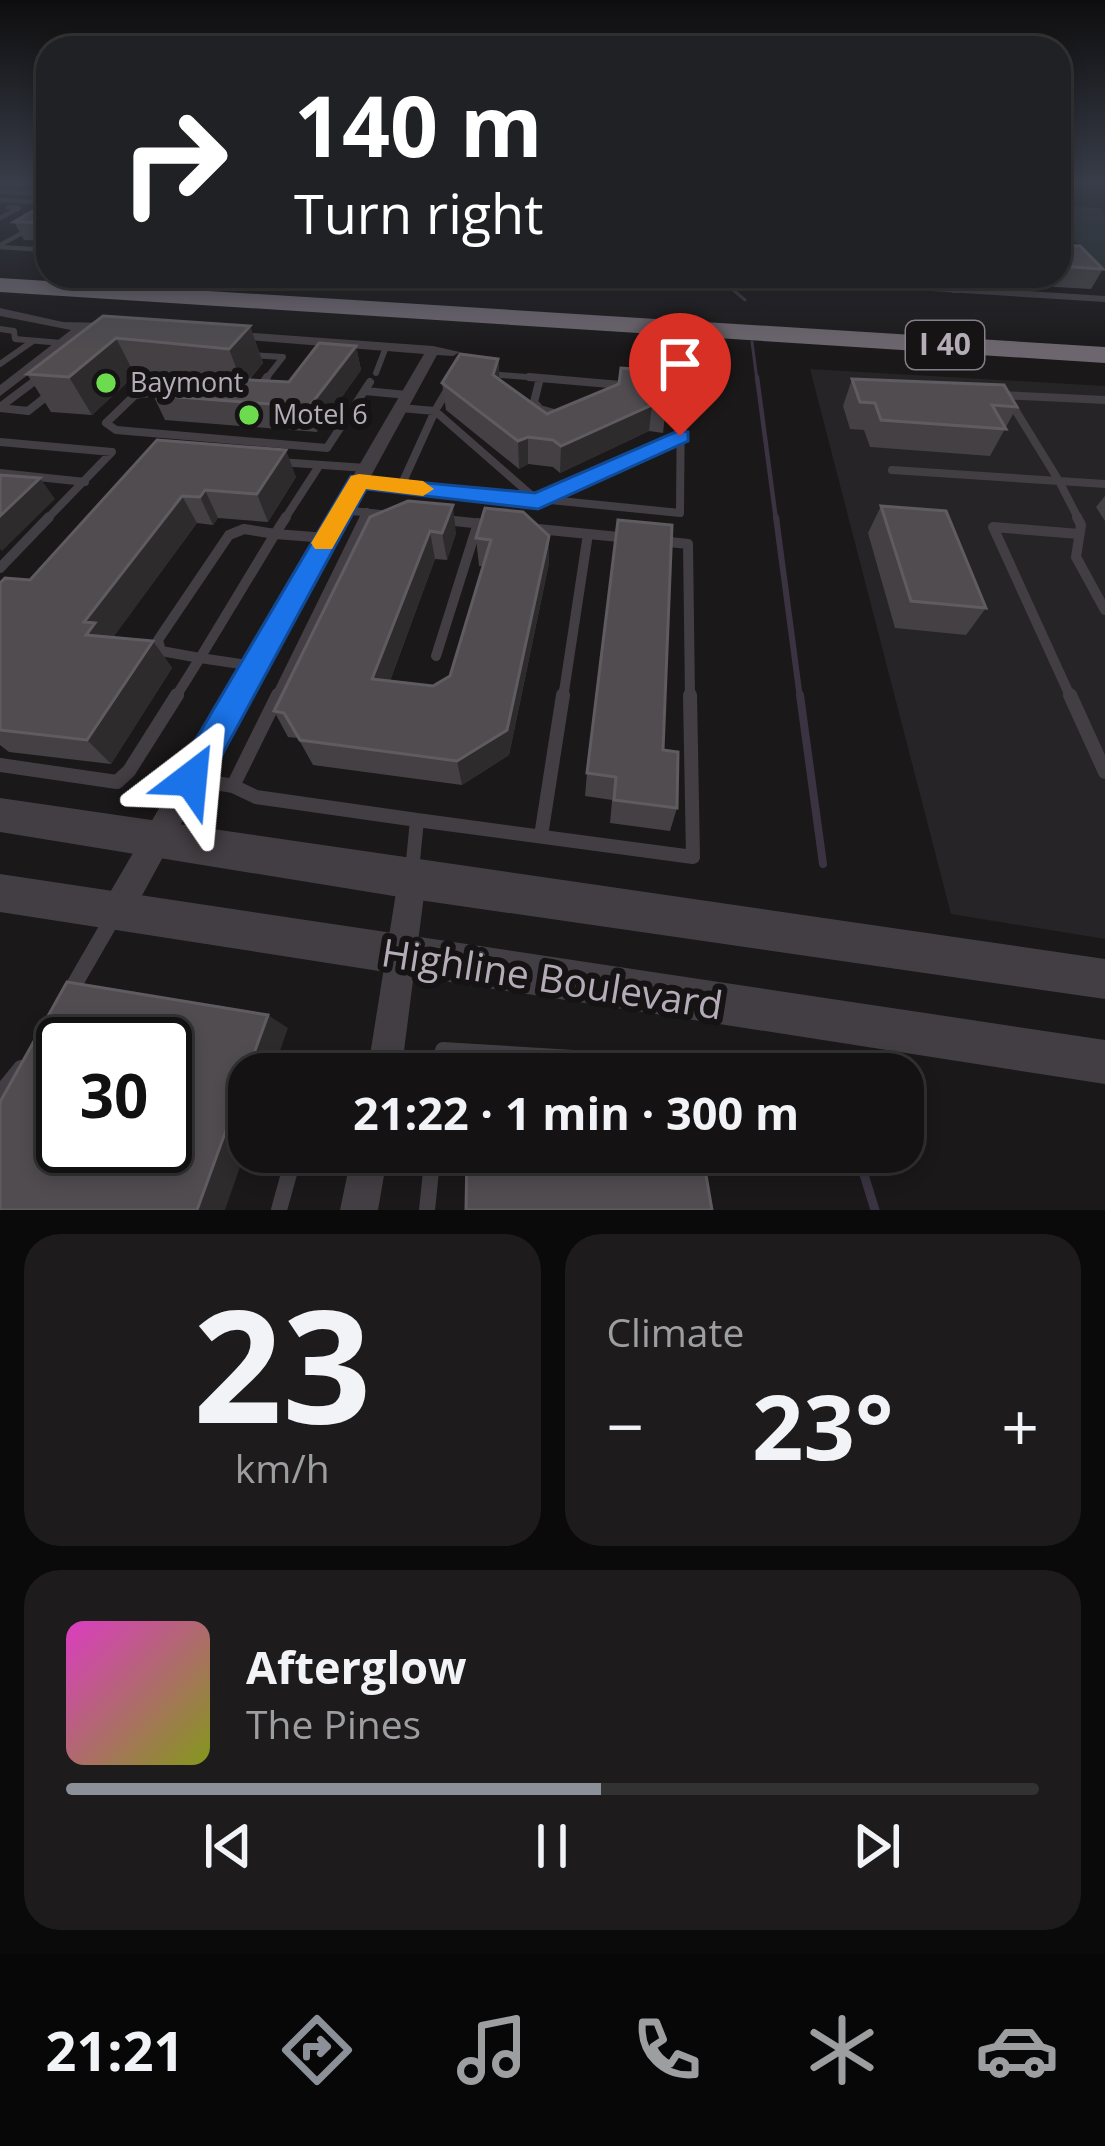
<!DOCTYPE html>
<meta charset="utf-8">
<style>
body{margin:0;font-family:"Open Sans",sans-serif;background:#1d1b1c;color:#f1f3f6;height:100vh;display:flex;flex-direction:column;font-size:45px;white-space:nowrap}
*{box-sizing:border-box;margin:0}
p{font-size:39px;color:#9d9ea0}
.icon{flex:none;width:66px;height:66px;fill:none;stroke:currentColor;stroke-width:2;stroke-linecap:round;stroke-linejoin:round}
.map{position:relative;height:1210px;overflow:hidden}
.details{display:flex;flex-direction:column;gap:24px;padding:24px;background:#0b0a0a;flex:1}
.details>*{flex:none}
.banner{position:absolute;left:36px;top:36px;width:1035px;height:252px;border-radius:36px;box-shadow:0 6px 18px #0003,0 0 0 3px #333233;background:#202124;color:#fff;overflow:hidden}
.speed{position:absolute;left:36px;top:1017px;display:flex;gap:24px;font-size:60px;font-weight:700;text-align:center}
.speed>*{display:grid;place-content:center;width:156px;height:156px;border-radius:50%;background:#141213;box-shadow:0 6px 18px #0003,0 0 0 3px #333233;line-height:1}
.speed .limit{border:6px solid #111;border-radius:18px;background:#fff;color:#111}
.pin{position:absolute;display:grid;place-items:center;width:102px;height:102px;color:#fff;margin:-123px -51px;border-radius:50% 50% 50% 0;rotate:-45deg;box-shadow:0 0 12px #0007}
.pin .icon{rotate:45deg}
.me{position:absolute;width:132px;margin:-66px;rotate:29deg;stroke-linejoin:round;filter:drop-shadow(0 0 9px #0008)}
.turn{display:flex;align-items:center;gap:42px;height:252px;padding:0 60px;font-size:54px}
.turn .icon{width:156px;height:156px;stroke-width:2.5}
.turn b{display:block;font-size:84px;line-height:102px}
.big{font-size:90px;font-weight:700;line-height:1.1}
.details .card{flex:1;display:flex;flex-direction:column;justify-content:center;gap:18px;min-width:0;padding:0 42px;border-radius:36px;background:#1d1b1c}
.details .dial{align-items:center;gap:0}
.dial b{font-size:156px;line-height:1}
.song{display:flex;align-items:center;gap:36px}
.cover{width:144px;height:144px;border-radius:18px;background:linear-gradient(135deg,hsl(310 70% 55%),hsl(70 70% 35%))}
.played{height:12px;border-radius:6px;background:linear-gradient(90deg,#8c9099 55%,#333233 55%)}
.keys{display:flex;justify-content:space-around;direction:ltr}
.heat{display:flex;justify-content:space-between;align-items:center;font-size:66px;direction:ltr}
.details .tiles{flex:1;display:grid;gap:24px;grid-template-columns:1fr 1fr}
.card:last-child{grid-column:span 2}
.trip{position:absolute;left:228px;top:1053px;width:696px;height:120px;border-radius:36px;background:#141213;box-shadow:0 6px 18px #0003,0 0 0 3px #333233;font-weight:700;line-height:120px;text-align:center}
.tab-bar{display:flex;height:192px;justify-content:space-around;align-items:center;background:#080708;color:#9d9ea0}
.tab-bar .icon{width:84px;height:84px}
.tab-bar .current{color:#8c9099}
.tab-bar b{font-size:54px;color:#f1f3f6}
.map>svg:first-child{display:block}
.built{fill:#262426}
.green{fill:#262d2e}
.lines{fill:none;stroke-linecap:round;stroke-linejoin:round}
.stream-far4{stroke:#3b3341;stroke-width:3}
.stream-far3{stroke:#3b3341;stroke-width:4.5}
.stream-far2{stroke:#3b3341;stroke-width:6}
.stream-far1{stroke:#3b3341;stroke-width:8}
.stream{stroke:#3b3341;stroke-width:9}
.service-far5{stroke:#433e43;stroke-width:4.5}
.service-far4{stroke:#433e43;stroke-width:6}
.service-far3{stroke:#433e43;stroke-width:8}
.service-far2{stroke:#433e43;stroke-width:10}
.service-far1{stroke:#433e43;stroke-width:14}
.service{stroke:#433e43;stroke-width:16}
.minor{fill:#433e43;fill-rule:evenodd}
.tertiary{fill:#433e43;fill-rule:evenodd}
.motorway{fill:#6d666e;fill-rule:evenodd}
.wall{fill:#444044}
.shaded-wall{fill:#2e2b2d}
.building{fill:#504c50;stroke:#605b60;stroke-width:3;fill-rule:evenodd}
.route{fill:#1a73e8;stroke:#114b97;stroke-width:3}
.slow{fill:#f59e0b}
.poi-dot{fill:#6ddb4e;stroke:#151314;stroke-width:4.5}
.labels{text-anchor:middle;stroke-width:12;stroke-linejoin:round;paint-order:stroke}
.far-poi-label{font-size:27px;fill:#b5acb8;stroke:#151314;text-anchor:start}
.shield{fill:#151314;stroke:#857e87;stroke-width:3}
.shield-label{font-size:30px;font-weight:bold;fill:#b5acb8}
.near-street-label{font-size:39px;fill:#b5acb8;stroke:#151314}
</style>
<div class="map">
<svg width="1105" height="1210" viewBox="0 0 1105 1210">
<rect width="100%" height="100%" fill="#1a1819"/>
<path class="built" d="M810,369L1105,386V939L951,914Z"/>
<path class="green" d="M1059,206L1100,208L1105,213V270L1059,227Z"/>
<g class="lines">
<path class="stream-far4" d="M717,276L745,300
M752,342L757,380"/>
<path class="stream-far3" d="M757,377L776,520"/>
<path class="stream-far2" d="M776,517L800,698"/>
<path class="stream-far1" d="M800,695L823,864"/>
<path class="stream" d="M857,1152L875,1210"/>
<path class="service-far5" d="M35,183H48
M0,192L48,194
M0,200L48,203
M0,218L19,208L8,207
M0,245L48,219
M0,247L48,250"/>
<path class="service-far4" d="M555,276L622,280L631,276
M813,276L820,281L1105,299
M0,329L14,331L15,339L62,343
M250,355L283,357L265,380
M0,364L33,341
M376,373L386,347
M489,374L564,380
M36,380L40,377"/>
<path class="service-far3" d="M529,377L632,386
M540,378L534,402L540,409L561,415
M262,384L267,377
M171,390L135,395L106,423L116,430L327,448L370,382
M365,391L407,395
M1000,395L1105,400
M1008,398L1059,481L1105,484
M0,407L40,377
M0,408L28,411L52,392
M400,408L435,411L449,387
M0,442L112,452L46,520
M279,462L366,468
M892,470L1059,481L1079,520
M0,473L85,482
M359,481L680,513L681,390L656,388
M401,486L435,411L538,501L680,436
M343,510L390,515
M284,520L319,466
M363,520L367,512"/>
<path class="service-far2" d="M286,517L275,534L327,538
M1077,517L1081,525L1076,557L1105,610
M445,520L492,525
M528,528L629,538
M244,529L275,534L200,658L161,651L158,640L229,535Z
M660,541L688,544L690,698
M0,568L49,517
M436,656L478,523
M200,658L254,666
M175,698L200,658
M276,698L365,517
M563,698L588,534
M1071,698L993,527L1079,534"/>
<path class="service-far1" d="M1070,695L1105,772
M0,765L117,782L129,771L177,695
M193,779L233,786L278,695
M233,786L256,797L417,820
M541,836L563,695
M412,871L417,820L693,857L690,695"/>
<path class="service" d="M70,992L111,921
M441,1074L443,1050L673,1064
M0,1094L21,1068
M279,1210L295,1152
M427,1210L433,1152"/>
<path class="minor" d="M940,276H952L962,290L960,293H952Z
M0,308L63,322L111,323L118,327L111,331L87,330L0,396V385L71,330L0,316Z
M226,331L433,346L460,352L453,356L437,355L127,923L116,927L105,923L101,912L105,901L424,354L221,338L219,335Z
M412,866L422,870L426,880L401,1074H367L398,880L402,870Z
M352,1152H388L378,1210H340Z"/>
<path class="tertiary" d="M0,798L1105,959V999L412,899L0,832Z
M0,874L1105,1040V1084L0,912Z"/>
<path class="motorway" d="M0,278L1105,347V363L0,292Z"/>
</g>
<path class="wall" d="M0,183H31L29,186L0,187Z
M48,202V241L24,240L14,222Z
M1059,245L1103,269L1091,289L970,282L966,276H1059Z
M864,276H937L936,280Z
M103,316L250,326L263,363L249,380L289,382L356,346L361,370L317,432L165,420L153,395L170,379L135,375L92,415L51,412L27,374Z
M498,359L500,380L547,414L619,384L666,406L663,433L649,431L560,473L553,467L528,464L519,469L446,410L442,383Z
M852,379L1017,407L990,456L870,447L864,430L850,429L843,406Z
M157,440L296,477L268,522L218,518L213,525L197,523L113,637L153,641L172,668L111,764L9,752L0,745V583L30,580Z
M1105,496V521L1096,507Z
M881,506L986,608L966,635L895,628L868,533Z
M370,517L456,533L447,560L435,559L390,681L433,686L450,676L483,566H479L476,538L549,536V563L509,755L462,785L313,765L298,738L288,737L274,711Z
M663,750L677,808L670,831L610,823L612,800L585,796L587,773Z"/>
<path class="shaded-wall" d="M250,326L263,363L243,386L229,349Z
M116,338L135,375L92,415L69,377Z
M356,346L361,370L317,432L309,407Z
M498,359L500,385L493,375Z
M652,405L649,431L560,473L561,446Z
M528,437V464L519,469L518,441Z
M286,450L296,477L268,522L257,494Z
M40,478L55,499L2,551L0,549V516Z
M205,490L218,518L213,525L200,497Z
M182,496L197,523L110,642L86,635L84,622Z
M453,505L456,533L447,560L442,533Z
M430,531L435,559L381,705L372,679Z
M549,536V563L509,755L462,785L457,761Z
M153,641L172,668L111,764L87,740Z
M268,1015L288,1028L272,1074H249V1141L225,1210H197Z"/>
<path class="building" d="M48,202V223L14,222Z
M1059,245L1080,246L1103,269L1059,266Z
M103,316L250,326L229,349L116,338L69,377L27,374Z
M319,343L356,346L309,407L153,395L172,376L289,382Z
M460,354L498,359L493,375L547,414L619,384L621,368L667,371L666,406L652,405L561,446L553,440L528,437L518,441L442,383Z
M852,379L1004,385L1017,407L992,405L1006,429L881,420L875,403L860,402Z
M157,440L286,450L257,494L205,490L200,497L182,496L84,622L95,623L86,635L153,641L87,740L0,730V583L5,578L30,580Z
M0,475L40,478L0,516Z
M408,501L453,505L442,533L430,531L372,679L433,686L450,676L491,540L476,538L485,508L523,512L549,536L507,730L457,761L300,740L284,713L274,711L370,517Z
M881,506L946,511L986,608L911,601Z
M618,520L672,525L663,750L678,752L677,808L614,800L616,777L587,773Z
M67,982L268,1015L197,1210H0V1102ZM63,1044H165V1146H63Z
M467,1152H702L712,1210H466Z"/>
<linearGradient id="sky" x2="0" y2="1"><stop stop-color="#0e0d0e"/><stop offset="0.52" stop-color="#383d49"/><stop offset="1" stop-color="#383d49" stop-opacity="0"/></linearGradient>
<rect width="1105" height="352" fill="url(#sky)"/>
<path class="route" d="M680,430L688,432V441L538,509L366,489L203,790L191,794L179,790L174,779L179,768L351,476L535,493Z"/>
<path class="slow" d="M359,474L423,481L434,489L423,496L366,489L332,549H315L311,543L351,476Z"/>
<g class="poi-dot">
<circle cx="106" cy="383" r="12"/>
<circle cx="249" cy="415" r="12"/>
</g>
<g class="labels">
<g class="far-poi-label">
<text x="130" y="392">Baymont</text>
<text x="273" y="424">Motel 6</text>
</g>
<rect class="shield" x="906" y="321" width="78" height="48" rx="9"/>
<g class="shield-label">
<text x="945" y="355">I 40</text>
</g>
<g class="near-street-label">
<text transform="translate(552 979) rotate(9)" y="14">Highline Boulevard</text>
</g>
</g>
</svg>
<div class="speed"><div class="limit">30</div></div>
<div class="pin" style="left:680px;top:436px;background:#d93025"><svg class="icon" aria-label="arrive" viewBox="0 0 24 24"><path d="M6 21V4h12l-3 4 3 4H6"/></svg></div>
<svg class="me" style="left:191px;top:779px" viewBox="-20 -20 40 40"><path d="M0-17L14 15 0 8-14 15z" fill="#1a73e8" stroke="#fff" stroke-width="4"/></svg>
<div class="trip">21:22 · 1 min · 300 m</div>
<div class="banner">
<div class="turn"><svg class="icon" aria-label="right" viewBox="0 0 24 24"><path d="M7 20v-9h11M14 6l5 5-5 5"/></svg><div><b>140 m</b>Turn right</div></div>
</div>
</div>
<section class="details">
<div class="tiles">
<div class="card dial"><b>23</b><p>km/h</p></div>
<div class="card"><p>Climate</p>
<div class="heat"><a>−</a><b class="big">23°</b><a>+</a></div>
</div>
<div class="card">
<div class="song"><i class="cover"></i><div><b>Afterglow</b><p>The Pines</p></div></div>
<div class="played"></div>
<div class="keys"><svg class="icon" aria-label="previous" viewBox="0 0 24 24"><path d="M18 5L8 12l10 7zM5 5v14"/></svg><svg class="icon" aria-label="pause" viewBox="0 0 24 24"><path d="M8 5v14M16 5v14"/></svg><svg class="icon" aria-label="next" viewBox="0 0 24 24"><path d="M6 5l10 7-10 7zM19 5v14"/></svg></div>
</div>
</div>
</section>
<nav class="tab-bar">
<b>21:21</b>
<svg class="icon current" aria-label="directions" viewBox="0 0 24 24"><path d="M12 3l9 9-9 9-9-9zM9 14v-3h6M13 9l2 2-2 2"/></svg>
<svg class="icon" aria-label="music" viewBox="0 0 24 24"><path d="M9 18V5l10-2v13"/><circle cx="6" cy="18" r="3"/><circle cx="16" cy="16" r="3"/></svg>
<svg class="icon" aria-label="phone" viewBox="0 0 24 24"><path d="M5 4h4l2 5-3 2q2 4 5 5l2-3 5 2v4C11 20 4 13 5 4z"/></svg>
<svg class="icon" aria-label="climate" viewBox="0 0 24 24"><path d="M12 3v18M4 7l16 10M4 17L20 7"/></svg>
<svg class="icon" aria-label="car" viewBox="0 0 24 24"><path d="M5 17H2v-5l4-1 3-4h7l3 4 3 1v5h-3M9 17h6M6 11h13"/><circle cx="7" cy="17" r="2"/><circle cx="17" cy="17" r="2"/></svg>
</nav>
